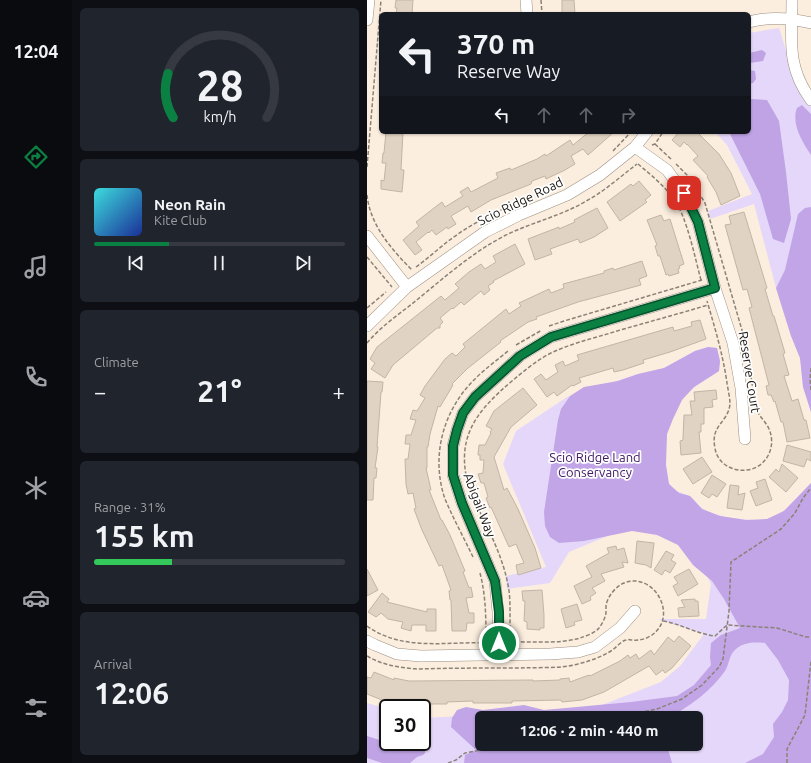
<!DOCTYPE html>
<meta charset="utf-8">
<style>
body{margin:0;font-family:Ubuntu,sans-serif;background:#20242c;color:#f1f3f6;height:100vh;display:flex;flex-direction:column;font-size:15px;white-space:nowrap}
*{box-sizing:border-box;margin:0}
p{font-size:13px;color:#9ea1a6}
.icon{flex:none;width:22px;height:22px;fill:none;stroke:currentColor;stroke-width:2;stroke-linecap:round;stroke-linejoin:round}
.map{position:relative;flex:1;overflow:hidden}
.sheet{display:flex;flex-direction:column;gap:8px;padding:8px;background:#0d0f14;width:295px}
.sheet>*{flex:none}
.top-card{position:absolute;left:12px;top:12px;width:372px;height:122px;border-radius:6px;box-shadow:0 1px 3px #0004;background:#171b24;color:#f1f3f6;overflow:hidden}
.speed{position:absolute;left:12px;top:699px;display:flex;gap:8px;font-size:20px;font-weight:700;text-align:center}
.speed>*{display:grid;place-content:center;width:52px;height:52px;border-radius:50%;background:#171b24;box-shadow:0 1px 3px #0004;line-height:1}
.speed .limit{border:2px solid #111;border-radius:6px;background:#fff;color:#111}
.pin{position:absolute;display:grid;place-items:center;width:34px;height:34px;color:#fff;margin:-17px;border-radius:8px;box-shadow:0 2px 6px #0006}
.me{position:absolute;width:44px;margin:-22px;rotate:0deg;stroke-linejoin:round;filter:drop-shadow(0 0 3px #0008)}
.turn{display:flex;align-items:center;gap:14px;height:84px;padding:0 12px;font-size:18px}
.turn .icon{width:52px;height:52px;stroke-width:2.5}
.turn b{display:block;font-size:28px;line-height:34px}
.lanes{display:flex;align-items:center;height:38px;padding:0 12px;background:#0003;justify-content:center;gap:20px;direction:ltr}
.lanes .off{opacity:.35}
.big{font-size:30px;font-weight:700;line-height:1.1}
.sheet .widget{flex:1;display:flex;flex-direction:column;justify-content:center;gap:6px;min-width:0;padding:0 14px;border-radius:6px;background:#20242c}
.sheet .dial{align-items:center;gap:0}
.dial svg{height:104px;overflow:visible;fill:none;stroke:#363941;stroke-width:7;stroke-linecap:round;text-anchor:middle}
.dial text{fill:#f1f3f6;stroke:none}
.song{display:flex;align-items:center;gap:12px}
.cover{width:48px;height:48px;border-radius:6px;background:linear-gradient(135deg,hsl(180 70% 55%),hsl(230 70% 35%))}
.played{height:4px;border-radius:2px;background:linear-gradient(90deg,#0b8043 30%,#363941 30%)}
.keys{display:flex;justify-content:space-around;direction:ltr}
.heat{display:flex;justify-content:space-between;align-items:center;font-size:22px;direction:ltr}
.charge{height:6px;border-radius:3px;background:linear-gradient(90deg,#34c759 31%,#363941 0)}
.trip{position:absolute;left:108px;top:711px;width:228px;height:40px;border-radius:6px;background:#171b24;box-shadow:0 1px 3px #0004;font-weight:700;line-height:40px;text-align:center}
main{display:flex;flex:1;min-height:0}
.tabs{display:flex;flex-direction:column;width:72px;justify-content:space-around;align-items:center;background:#090b0e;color:#9ea1a6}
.tabs .icon{width:28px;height:28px}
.tabs .active{color:#0b8043}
.tabs b{font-size:18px;color:#f1f3f6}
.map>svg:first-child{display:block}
.green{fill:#e5d7f9;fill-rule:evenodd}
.forest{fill:#c1a5e6}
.water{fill:#bfa3e4}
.building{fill:#e0d3c3;stroke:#c2b5a5}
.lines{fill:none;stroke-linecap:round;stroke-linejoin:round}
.minor-casing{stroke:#9b8f80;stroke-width:12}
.path{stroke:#8b8277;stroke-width:1.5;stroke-dasharray:4 2;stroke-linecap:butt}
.minor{stroke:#fff;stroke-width:11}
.route-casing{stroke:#07532c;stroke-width:10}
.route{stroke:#0b8043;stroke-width:7}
.labels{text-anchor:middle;stroke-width:3.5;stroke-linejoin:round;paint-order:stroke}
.street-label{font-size:13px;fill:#1d1913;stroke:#fff}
.park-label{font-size:13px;fill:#3f1762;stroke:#fff}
</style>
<main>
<nav class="tabs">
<b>12:04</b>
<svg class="icon active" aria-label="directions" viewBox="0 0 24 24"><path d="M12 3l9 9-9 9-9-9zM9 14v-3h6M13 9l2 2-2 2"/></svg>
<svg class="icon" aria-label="music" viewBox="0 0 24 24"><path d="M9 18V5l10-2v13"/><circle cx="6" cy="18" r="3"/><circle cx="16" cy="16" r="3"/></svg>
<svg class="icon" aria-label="phone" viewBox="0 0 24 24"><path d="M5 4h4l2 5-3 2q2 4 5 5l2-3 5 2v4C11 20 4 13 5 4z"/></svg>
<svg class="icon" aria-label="climate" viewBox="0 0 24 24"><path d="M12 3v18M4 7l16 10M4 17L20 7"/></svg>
<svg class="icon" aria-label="car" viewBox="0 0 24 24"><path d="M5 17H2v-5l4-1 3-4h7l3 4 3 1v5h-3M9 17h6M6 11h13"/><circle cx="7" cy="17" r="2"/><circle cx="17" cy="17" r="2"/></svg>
<svg class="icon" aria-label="filters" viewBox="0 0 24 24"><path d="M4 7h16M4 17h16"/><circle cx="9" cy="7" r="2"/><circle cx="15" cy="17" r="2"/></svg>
</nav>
<section class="sheet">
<div class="widget dial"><svg viewBox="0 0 100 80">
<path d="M14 69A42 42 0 1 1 86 69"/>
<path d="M14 69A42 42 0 0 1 10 35" stroke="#0b8043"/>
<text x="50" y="56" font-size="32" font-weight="700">28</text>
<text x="50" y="72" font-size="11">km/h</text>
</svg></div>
<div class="widget">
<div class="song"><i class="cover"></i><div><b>Neon Rain</b><p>Kite Club</p></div></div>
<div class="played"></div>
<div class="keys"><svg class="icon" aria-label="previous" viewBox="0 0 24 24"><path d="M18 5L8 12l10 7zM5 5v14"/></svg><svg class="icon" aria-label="pause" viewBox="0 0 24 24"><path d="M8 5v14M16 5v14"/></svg><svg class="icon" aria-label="next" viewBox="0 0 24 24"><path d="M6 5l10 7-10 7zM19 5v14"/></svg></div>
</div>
<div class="widget"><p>Climate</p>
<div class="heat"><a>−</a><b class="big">21°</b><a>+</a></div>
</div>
<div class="widget"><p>Range · 31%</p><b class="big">155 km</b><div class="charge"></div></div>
<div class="widget"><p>Arrival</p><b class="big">12:06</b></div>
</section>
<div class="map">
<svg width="444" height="763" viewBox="0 0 444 763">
<rect width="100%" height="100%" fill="#fceede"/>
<path class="green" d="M412,28L432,91L444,107V412L436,387L433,358L424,336L409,288L387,204L343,219L341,211L385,194L360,145L348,132H382V33Z
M341,347L350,348L353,361L352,371C340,380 326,386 316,398C311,405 302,425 300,434C298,444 298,474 302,483C307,494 318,492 324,497C328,500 331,505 335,508C346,517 386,522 400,519C419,514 431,496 444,483V763H0V703L21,709V742H55V718L222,710L294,682L313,666L337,634L291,619H339L344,584L327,553L295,535L257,529L202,552L183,583L140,589L139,576L179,567L136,464L149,431L200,397L271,374L297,368L328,351ZM115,718H329V744H115Z"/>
<path class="forest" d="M435,105L444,114V155C435,142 424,123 430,108Z
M444,207V412L436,387L433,358L424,336L409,288L418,270L431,214L438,208Z
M341,347L350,348L353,361L352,371L327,387L315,400L306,419L300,434L299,465L302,484L312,493L323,496L335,509L353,516L379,520L400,519L417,511L444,483V763H378L396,754L407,737L406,724L415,712L421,700L422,680L411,660L398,643C387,642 375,642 367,651C362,656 362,665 358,671C344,691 322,707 301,718H115V744H275L276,746L301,749L305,763H97L98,755L109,750L84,727L85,718L90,710L99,707L116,710L157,705L177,710L264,702L310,696L327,685L344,665L343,657L344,643L354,635L373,628L357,599L345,581L326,565L311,545L290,535L265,531L217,541L192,543L183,537L178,526L177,512L191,420L194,409L203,396L217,387L251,381L271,374L297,368L328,351Z"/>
<path class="water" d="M395,50L399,53L396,61L383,63L382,69V53Z
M382,70L388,71L389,79L386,83L382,84Z
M382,99L400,100L412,121L419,172L424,219L417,243L406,239L393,194L362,132H382Z
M0,736L22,743L55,748L58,749V753L56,755L50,757L43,763H15L0,758Z"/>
<path class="building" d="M29,0H46L45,14H29L30,8H28Z
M195,0H207L208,14H195Z
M19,132H36L34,170H37L35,192L14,189V180L17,181L19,163H15L16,153H17Z
M222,132H247L221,155L216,149L204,156L208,164L198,170L179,179L178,176L165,181L164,184L124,200L104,212L101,206L84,216L89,224L81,229L80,227L69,235L65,230L62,233L61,232L49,242L55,250L48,255L36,240L52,226L49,222L67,208L75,202L78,207L96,196L93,192L101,187L104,192L131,178L129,173L143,168L144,170L170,159L178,154L179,156L203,140L206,145Z
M312,132H330L352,154L364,173L373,196L354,205L349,192L340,177L341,176L326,160L331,156L320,144V145L317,142L313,147L305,140Z
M272,181L284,195L278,200L280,202L253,221L240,202L264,184L266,186Z
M230,208L241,228L227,237L213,243L211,239L183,249L185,254L168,260L161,239L192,227V229L208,222L207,220Z
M377,212L400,288L398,289L406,316H407L418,353L416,354L422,375L417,376L425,401L431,399L437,420H439L443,438L420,442L416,422H414L408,401L407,402L404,395H401L399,386L402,385L382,308L385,307L380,289L376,290L358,225L364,224L362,216Z
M294,215L297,221L303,219L317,264L312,266L313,268L311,269L312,273L302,276L301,274L299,275L293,256H291L288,246L290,245L280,220Z
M148,244L158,264L126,281L127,282L121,286L123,290L117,295L114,291L97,305L94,302L86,309L85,308L73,318L76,322L73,325V328H70L26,365L18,378L4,369L8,363L3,359L10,347L74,296L78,300L92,288L88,284L102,272L114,264L118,269L129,262L126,256Z
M275,261L280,276L272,279L274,285L211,302L169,317L170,319L161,322L133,341L134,342L101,368L85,384L86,385L73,407L71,406L63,434L61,447H60V468H59L64,490H62L74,520H75L83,535L98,571L96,572L102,588L104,587L106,597L99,598L102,613H107V623H100L99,631H85L84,600H83L82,591L84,590L75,565L72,566L55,530L47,509L49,508L46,493L41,494L39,484L38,459H41L43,444H38L39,435H44L49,420L43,419L46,410L50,411L58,398L53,395L58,386L78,359L85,353L89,356L98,347L96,344L139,309L142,314L154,306L152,303L182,289L184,293L197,288L196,284L237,273V271L246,268L247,270Z
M333,320L339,339L303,352L276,360L277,363L256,370L247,372L246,368L212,378L214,382L206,386L205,385L190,396L187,392L180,397L167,379L174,374L179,380L191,372L188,365L196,361L198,366L212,360L210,355L306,327L307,331L325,326L324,322Z
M0,381L16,382L15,392H14L10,447H11L8,468H10L9,478H7L6,500H0Z
M156,388L170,405L144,427L127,457L137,490L140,488L151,509L168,548L174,568L151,575L149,565L157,563L149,544L142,547L124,507L123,508L119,498L121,497L117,483H114L111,474L116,473L117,460H113V455H111L112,445H118L124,433L123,432L125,429L119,426L127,411Z
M349,390L350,399L345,400L346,407L337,408V424H334V432H332L334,453L314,455L313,441L316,440V438L317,415H325L323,401H328L327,392Z
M420,445L444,452V461L440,459L437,467L416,461Z
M335,457L345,472L326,484L316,469Z
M415,464L431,478L419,492L402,477L409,469L412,472Z
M345,475L359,484L350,497L345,494L342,498L334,493Z
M398,479L405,500L389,506L383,491L391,488L389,482Z
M363,485L372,486L371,495L378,493L375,510L360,508Z
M270,541L287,543L284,568L279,565L268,563Z
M249,546L250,550L257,548L261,563L255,562L257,567L234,574L238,581L225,588L229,593L223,597L224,600L215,604L207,586L225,577L219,566L242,553L240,548Z
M299,551L307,555L304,560L309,563L303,573L298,570L295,575L287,570Z
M0,569L11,590L0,596Z
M322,569L331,584L311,596L306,586L311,583L307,577Z
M175,590L177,615V628H173V630L160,629V622L157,621L158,601H156L155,591Z
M15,593L22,599L20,602L60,612V609H69V631H59V625H45L44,631L34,628L36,622L21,619L14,613L9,617L1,612Z
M328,599V601H331L332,616L312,617L311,608L318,607L314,600Z
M210,604L215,620L207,622L208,625L199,628L194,609Z
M312,636L324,646L305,668L298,673L296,670L289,675L282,666L237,692L215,700L195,702L194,700L145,701V703H106V701L80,702V704H58V708H41V704L24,701L23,705L15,703V700L0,694V677L4,678L7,672L27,680V678L42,681L166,680V681L193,680V679L202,678L203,682L222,675L223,676L253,661L261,655L263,658L269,654L272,659L284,650L287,655L301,637L307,642Z"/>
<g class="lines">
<defs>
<path id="minor" d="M159,0L160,14
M425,0C425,39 419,66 444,100
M0,20L2,0
M382,22C403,16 423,18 444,23
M268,147L300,170L317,193L331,222L348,288L366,343L374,388L378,439
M0,236L40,287
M0,326L40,287L118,232L152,215L200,195L233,175L268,147L280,132
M0,641L8,645L30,654L54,656L183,654L211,652L228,647L253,628L268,611
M132,655L131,612L128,581L95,503L86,475V446L90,430L96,413L108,397L153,356L184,337L348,288"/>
</defs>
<use href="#minor" class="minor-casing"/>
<path class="path" d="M174,0L175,14
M288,144L305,160
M285,145L288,144L296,132
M246,151L264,132
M271,164C284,175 298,186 308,201C320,218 328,258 334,280
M309,164L323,178L338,203L379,344L389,409C392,416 399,422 402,429C410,447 399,468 380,470C365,472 350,463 348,448C343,425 361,423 363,404C363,398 361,390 360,383C356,355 348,328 340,301
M0,167L14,0
M0,195C3,225 25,250 45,270
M0,257L25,287
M49,267C60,259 70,250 80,242C106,222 135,208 165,198
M0,308L19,292
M182,326L197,321L335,280
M0,343C14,326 34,313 51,299C79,276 105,253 137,236C165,222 195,216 221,200C239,190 254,176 270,164
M149,345L175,330
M444,368L443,379L444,390
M106,557C97,538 86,518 78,499C64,458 75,414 104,383C115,371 129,361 141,351
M113,573C119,596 119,619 119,643
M296,621C314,624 330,634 348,636L360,625L410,628L439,637H444
M0,626C36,652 81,641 122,643
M145,641C141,626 145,603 141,585C135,552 117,522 103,491C87,440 107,413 145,381C157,371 170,360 184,353C205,343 228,338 250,331C281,322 311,314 341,305
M0,656C15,665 33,668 51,669C85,668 119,668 154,668C172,667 193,669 211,664C223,661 234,657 244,651C249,648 254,641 259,640C261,639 263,640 265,640C272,641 279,639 285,635C312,616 287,571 257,583C249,586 240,597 239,606C239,607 239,610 239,612C239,617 235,624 232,628C228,633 219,636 213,638C196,643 177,642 159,642C153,642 147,640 142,643
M255,718L261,715L290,709L315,699L335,685L352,667L356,659L362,611L364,562L414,529L428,513L436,498L444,488
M81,763L89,760L98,753L119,749L131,744
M420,763V749L438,715L444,661"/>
<use href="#minor" class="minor"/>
</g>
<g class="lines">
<defs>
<path id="route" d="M132,643V612L128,581L95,503L86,475V446L90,430L96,413L108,397L153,356L184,337L348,288L331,222L317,193"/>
</defs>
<use href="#route" class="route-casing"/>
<use href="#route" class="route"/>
</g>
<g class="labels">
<g class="street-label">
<text transform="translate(153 201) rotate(-26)" y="5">Scio Ridge Road</text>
<text transform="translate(383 372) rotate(81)" y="5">Reserve Court</text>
<text transform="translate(113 505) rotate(69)" y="5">Abigail Way</text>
</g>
<g class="park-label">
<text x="228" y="462">Scio Ridge Land<tspan x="228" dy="15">Conservancy</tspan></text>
</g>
</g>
</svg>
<div class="speed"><div class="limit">30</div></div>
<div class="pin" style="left:317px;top:193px;background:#d93025"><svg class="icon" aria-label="arrive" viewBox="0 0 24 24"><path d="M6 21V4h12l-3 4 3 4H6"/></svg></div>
<svg class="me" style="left:132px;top:643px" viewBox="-20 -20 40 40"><circle r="17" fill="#0b8043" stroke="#fff" stroke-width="3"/><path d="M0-11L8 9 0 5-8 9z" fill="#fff"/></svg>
<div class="trip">12:06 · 2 min · 440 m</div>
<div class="top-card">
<div class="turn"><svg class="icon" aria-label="left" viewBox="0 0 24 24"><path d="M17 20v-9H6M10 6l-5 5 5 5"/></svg><div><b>370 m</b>Reserve Way</div></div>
<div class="lanes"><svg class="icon" aria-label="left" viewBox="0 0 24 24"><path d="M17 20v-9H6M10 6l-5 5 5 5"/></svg><svg class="icon off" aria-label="ahead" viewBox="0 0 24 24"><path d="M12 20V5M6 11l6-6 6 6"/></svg><svg class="icon off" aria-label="ahead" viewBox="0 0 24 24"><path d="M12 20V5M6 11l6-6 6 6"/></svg><svg class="icon off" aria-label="right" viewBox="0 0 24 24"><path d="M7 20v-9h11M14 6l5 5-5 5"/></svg></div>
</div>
</div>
</main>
